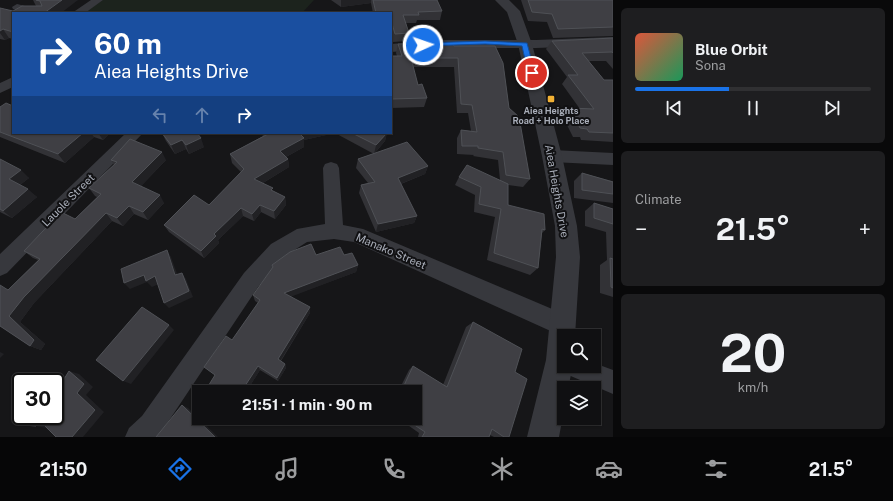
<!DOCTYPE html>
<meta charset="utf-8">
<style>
body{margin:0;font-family:"Public Sans",sans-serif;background:#1e1e20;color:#f1f3f6;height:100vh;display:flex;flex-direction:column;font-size:15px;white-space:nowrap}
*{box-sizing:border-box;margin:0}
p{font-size:13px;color:#9c9d9f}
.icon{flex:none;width:22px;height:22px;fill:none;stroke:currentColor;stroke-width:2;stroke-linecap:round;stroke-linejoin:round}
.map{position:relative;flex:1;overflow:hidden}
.side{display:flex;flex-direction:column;gap:8px;padding:8px;background:#09090a;width:280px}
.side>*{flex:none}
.hud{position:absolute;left:12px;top:12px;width:380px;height:122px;border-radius:0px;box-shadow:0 1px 3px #0004,0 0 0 1px #303032;background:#1a4fa0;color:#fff;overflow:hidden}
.tools{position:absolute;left:557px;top:329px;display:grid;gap:8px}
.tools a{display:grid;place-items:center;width:44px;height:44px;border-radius:0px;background:#101012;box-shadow:0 1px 3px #0004,0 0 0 1px #303032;font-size:20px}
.speed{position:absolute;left:12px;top:373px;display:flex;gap:8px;font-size:20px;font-weight:700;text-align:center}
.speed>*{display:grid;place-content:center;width:52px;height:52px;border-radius:50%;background:#101012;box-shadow:0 1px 3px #0004,0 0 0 1px #303032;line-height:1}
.speed .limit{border:2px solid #111;border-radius:6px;background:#fff;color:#111}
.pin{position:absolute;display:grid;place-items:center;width:34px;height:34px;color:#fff;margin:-17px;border:2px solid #fff;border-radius:50%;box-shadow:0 1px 4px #0007}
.me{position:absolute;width:44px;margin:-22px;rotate:87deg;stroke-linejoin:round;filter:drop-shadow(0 0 3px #0008)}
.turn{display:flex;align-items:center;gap:14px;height:84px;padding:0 16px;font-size:18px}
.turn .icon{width:52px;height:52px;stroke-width:2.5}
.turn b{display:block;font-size:28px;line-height:34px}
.lanes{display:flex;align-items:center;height:38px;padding:0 16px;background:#0003;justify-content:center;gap:20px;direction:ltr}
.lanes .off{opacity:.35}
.big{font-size:30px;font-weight:700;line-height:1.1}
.side .card{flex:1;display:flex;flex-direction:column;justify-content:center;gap:6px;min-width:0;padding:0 14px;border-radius:6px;background:#1e1e20}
.side .dial{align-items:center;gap:0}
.dial b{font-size:52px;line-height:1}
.song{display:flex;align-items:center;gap:12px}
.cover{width:48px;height:48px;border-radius:6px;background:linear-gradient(135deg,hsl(10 70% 55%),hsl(150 70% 35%))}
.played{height:4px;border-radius:2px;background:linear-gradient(90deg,#1a73e8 40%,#303032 40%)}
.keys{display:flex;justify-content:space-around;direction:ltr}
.heat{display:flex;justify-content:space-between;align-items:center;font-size:22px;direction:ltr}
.trip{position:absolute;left:192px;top:385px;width:230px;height:40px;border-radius:0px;background:#101012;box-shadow:0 1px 3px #0004,0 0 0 1px #303032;font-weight:700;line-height:40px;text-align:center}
.dock{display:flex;height:64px;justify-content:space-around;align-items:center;background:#060607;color:#9c9d9f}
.dock .icon{width:28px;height:28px}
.dock .on{color:#1a73e8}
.dock b{font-size:18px;color:#f1f3f6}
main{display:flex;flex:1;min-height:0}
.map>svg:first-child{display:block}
.green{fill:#1c231d}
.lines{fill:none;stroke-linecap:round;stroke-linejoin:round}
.minor{fill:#37383d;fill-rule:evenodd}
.tertiary{fill:#37383d;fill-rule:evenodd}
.wall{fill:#323236}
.shaded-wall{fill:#212124}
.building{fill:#3f3f44;stroke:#4f5156}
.route{fill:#1a73e8;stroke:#114b97}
.poi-dot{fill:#f2b134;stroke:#111113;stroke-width:1.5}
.labels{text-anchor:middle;stroke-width:4;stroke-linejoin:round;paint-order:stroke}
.far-poi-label{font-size:9px;font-weight:bold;fill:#a8adb8;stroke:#111113}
.street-label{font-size:11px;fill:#a8adb8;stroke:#111113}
</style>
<main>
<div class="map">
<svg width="613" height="437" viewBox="0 0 613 437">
<rect width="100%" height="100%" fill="#161618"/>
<path class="green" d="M103,0H314L302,13H82Z"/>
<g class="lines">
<path class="minor" d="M91,0H103L85,13H72Z
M17,4L45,11L46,13H28L13,9L12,7Z
M613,37V45L536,48H441L391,52V44L441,40H536Z
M13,77V87L0,93V83Z
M126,133H143L7,273L0,276V254Z
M552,150L613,153V165L552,162L546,160L544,156L546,152Z
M331,162L337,164L339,168L343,225L363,229L571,317L574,325L571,333L563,336L555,333L354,242L334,239L307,242L285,256L258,287L160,434L157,437H125L129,428L142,416L244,273L271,244L297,229L325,224L323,168L325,164Z
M564,362V366H594V363L613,370V394L566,374L562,366Z"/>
<path class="tertiary" d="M495,0H509L520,11L532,44L562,156L577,226L580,257L575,336H564V366H573L568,388H564V410L559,437H527L546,360L556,257L555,226L542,156L518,44L507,12Z"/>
</g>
<path class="wall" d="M33,0H78L13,13V39L9,38L5,40L0,39V8L13,11L36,6Z
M331,0H437L442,11L440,20H417L416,23H406L409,33L407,41L393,42L391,34V13H373L371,3L341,7Z
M521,0H613V36L553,38L547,22L528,21Z
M613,38V69L606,61H589L604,80H613V142L581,140L580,137H573L563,117L570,108L580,109L562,84L567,77L546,49L552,41Z
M398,44L454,46L509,108L530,179L523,187L508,185V205L545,230L542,233L538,268L530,275L487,260L495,217L474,212L475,195L455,185L459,177L500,180L498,160L473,156L474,155L457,154V138L461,130L471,131L468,113H457L454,67H413L418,85L427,98L424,107L391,108V56H397L396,53Z
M0,107L13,133H110L103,140L94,137L65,163L0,137Z
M162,133L204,147L189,154L186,149L175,154L166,141Z
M261,133H387L385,141L375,153L428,166L425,174L401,184L417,216L414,223L376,232L359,193L361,185L368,183L356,168L358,159L374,154L335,133L304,140V147L286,157L288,159L289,167L263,183L273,191L285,197L286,205L275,219L261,212L254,221L243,216L218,240L219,243L204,258L169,232L164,225L209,205L241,172L232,163L230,154L263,136Z
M0,159L29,178L20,185L37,197L12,218L0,212Z
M111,160H166L141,186L164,203L148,220L134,214L123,226L112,221L34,303L20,322L45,344L41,350L30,346L0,326L9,289L38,260L33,258L24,251L75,219L97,197L95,196L89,188L114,165Z
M582,173L612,181H613V203L574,198V181Z
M594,203L613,209V297L600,293V265L607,260L606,232L585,226V211Z
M316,255H344L358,265L356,272L291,296L310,313L281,361L285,364L286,368L278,381L260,370L246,392H212L215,375L204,367L232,340L258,303L255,301L253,295L273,268L272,265Z
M473,322L515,372L509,437H494L490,435L489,437H418L419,433L398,418H415V392H398L409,370L413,366L443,385L466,327Z"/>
<path class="shaded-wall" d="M62,0H78L61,13H44Z
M341,0H371V3L341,7Z
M3,29L9,38L5,40L0,33V31Z
M83,133H91L94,137L65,163L58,154Z
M98,133H110L103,140Z
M298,133H335L304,140V147L280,160V151Z
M387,133L385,141L374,154L376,145Z
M201,138L204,147L189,154L186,145Z
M182,140L186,149L175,154L171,145Z
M162,152L166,160L137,190L132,182Z
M288,159L289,167L256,187L254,179Z
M428,166L425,174L395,186L398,178Z
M21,170L29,178L17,187L9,179Z
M28,189L37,197L12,218L3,211Z
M160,195L164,203L148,220L143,212Z
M285,197L286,205L275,219L274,211Z
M260,205L261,212L254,221L252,214Z
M129,206L134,214L123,226L117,218Z
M241,208L243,216L218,240L219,243L204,258L201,251L214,234Z
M106,213L112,221L34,303L20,322L45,344L41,350L30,346L9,316L24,297Z
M417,216L414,223L376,232L378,224Z
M167,250L171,257L180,282L175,275Z
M358,265L356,272L285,299L284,293Z
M182,273L186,279L193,297L169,308L164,303Z
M144,275L155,276L161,283L152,287L147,282L130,289L124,283Z
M310,307V313L279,363L278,359Z
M169,325L174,330L131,384L123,381Z
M0,352L4,354L0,358Z
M285,364L286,368L278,381L277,378Z
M258,366L260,370L246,392H241Z
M69,371L79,374L93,387L86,395L104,412L83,437H72L77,393Z
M51,379L61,382L71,387L61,384Z
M182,405L188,408L218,437H215Z
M40,421L47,428L36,426Z"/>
<path class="building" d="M36,0H62L44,13H13V32L3,29L0,31V8L13,11L22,6H42L40,1Z
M373,0H437L442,11L418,12L419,15H403L409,33L395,34L391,20V13H376Z
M528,0H613V27L558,29L552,14L532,12Z
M613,38V53L612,52L582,53L604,80H613V133L589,132L587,129L580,128L570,108L594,109L568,75H578L552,41Z
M398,44H453L454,46H495L503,63L509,108L519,117L530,179L506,175L503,152L478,148V146H462L461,130L477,132L472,105L461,104L458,58H411L418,85L422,84L427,98L391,99V56H402Z
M6,103L13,106V133H83L58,154L0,132V107Z
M162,133H197L201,138L186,145L182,140L171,145Z
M267,133H299L304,138L280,151L288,159L254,179L273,188L271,190L285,197L274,211L260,205L252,214L241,208L214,234L216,236L201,251L164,225L194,195L209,205L244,169L230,154L268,134Z
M352,133H387L376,145Z
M130,139L162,152L132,182L160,195L143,212L129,206L117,218L106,213L24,297L9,316L34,340L30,346L0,326V285L8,290L40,259L24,251L61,212L75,219L101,194L89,188L117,162L111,160Z
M407,142L428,166L398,178L417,216L378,224L361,185L375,182L358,159Z
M0,159L21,170L9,179L28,189L3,211L0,209Z
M467,165L508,184V205L544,214L545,230L542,229L538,268L494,253L501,209L479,204L481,187L459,177Z
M582,173L613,182V194L582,190Z
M594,203L613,209V224L594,218Z
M311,244L316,255L340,247L344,255L352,253L358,265L284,293L310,307L278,359L285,364L277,378L258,366L241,392H212L207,388L215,375L204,367L226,336L232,340L260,300L253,295L273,267L272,265L290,252Z
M167,250L175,275L182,273L189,291L164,303L155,276L146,281L144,275L124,283L121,269Z
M610,258L613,259V288L611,287Z
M142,307L169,325L123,381L96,360Z
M473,322L522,349L515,372L527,379L509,437H504L492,429L489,437H422L425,432L404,418H415V392H401L413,366L447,387Z
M69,371L84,384L77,393L95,410L72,437H56L40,421L36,426L23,425L14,416L21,409V416H55V382H48L51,379L61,384Z
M182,405L215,437H156Z"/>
<path class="route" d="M485,41L527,43L535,73L532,75L528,73L522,46L485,44L423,46L420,45L423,43Z"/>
<rect class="poi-dot" x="547" y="95" width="8" height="8" rx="2"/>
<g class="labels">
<g class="far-poi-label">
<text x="551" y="114">Aiea Heights<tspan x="551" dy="10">Road + Holo Place</tspan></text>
</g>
<g class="street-label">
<text transform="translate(557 191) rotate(80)" y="4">Aiea Heights Drive</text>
<text transform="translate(68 200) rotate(-45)" y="4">Lauole Street</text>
<text transform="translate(391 251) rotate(23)" y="4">Manako Street</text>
</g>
</g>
</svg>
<div class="tools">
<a><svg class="icon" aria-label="search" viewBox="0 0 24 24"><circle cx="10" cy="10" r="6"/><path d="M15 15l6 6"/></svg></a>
<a><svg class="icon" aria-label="layers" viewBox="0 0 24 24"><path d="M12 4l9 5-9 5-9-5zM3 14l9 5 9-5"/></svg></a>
</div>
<div class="speed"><div class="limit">30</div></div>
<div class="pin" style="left:532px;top:73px;background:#d93025"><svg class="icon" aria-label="arrive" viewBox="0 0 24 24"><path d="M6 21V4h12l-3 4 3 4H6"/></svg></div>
<svg class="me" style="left:423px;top:45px" viewBox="-20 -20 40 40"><circle r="17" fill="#1a73e8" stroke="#fff" stroke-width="3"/><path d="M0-11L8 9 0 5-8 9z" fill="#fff"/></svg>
<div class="trip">21:51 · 1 min · 90 m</div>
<div class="hud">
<div class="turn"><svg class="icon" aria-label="right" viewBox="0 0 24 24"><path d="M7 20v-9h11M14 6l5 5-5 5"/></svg><div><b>60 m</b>Aiea Heights Drive</div></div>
<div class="lanes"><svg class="icon off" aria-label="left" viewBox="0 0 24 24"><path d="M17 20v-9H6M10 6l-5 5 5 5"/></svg><svg class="icon off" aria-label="ahead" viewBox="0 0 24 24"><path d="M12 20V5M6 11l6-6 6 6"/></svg><svg class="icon" aria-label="right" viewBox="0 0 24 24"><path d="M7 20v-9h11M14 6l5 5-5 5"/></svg></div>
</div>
</div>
<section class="side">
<div class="card">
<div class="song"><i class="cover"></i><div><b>Blue Orbit</b><p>Sona</p></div></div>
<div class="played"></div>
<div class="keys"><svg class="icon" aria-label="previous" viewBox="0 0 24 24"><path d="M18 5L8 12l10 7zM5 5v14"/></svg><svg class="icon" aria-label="pause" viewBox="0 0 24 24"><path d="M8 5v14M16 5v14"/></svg><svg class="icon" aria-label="next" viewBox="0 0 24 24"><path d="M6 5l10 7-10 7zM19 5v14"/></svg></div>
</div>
<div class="card"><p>Climate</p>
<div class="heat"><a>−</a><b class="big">21.5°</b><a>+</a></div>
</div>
<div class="card dial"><b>20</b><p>km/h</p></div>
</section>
</main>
<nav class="dock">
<b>21:50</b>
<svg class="icon on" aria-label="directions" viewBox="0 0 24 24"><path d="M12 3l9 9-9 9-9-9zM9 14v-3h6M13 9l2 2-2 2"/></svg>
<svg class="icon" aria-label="music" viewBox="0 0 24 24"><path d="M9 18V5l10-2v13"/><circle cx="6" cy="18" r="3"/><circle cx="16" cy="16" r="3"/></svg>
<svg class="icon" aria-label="phone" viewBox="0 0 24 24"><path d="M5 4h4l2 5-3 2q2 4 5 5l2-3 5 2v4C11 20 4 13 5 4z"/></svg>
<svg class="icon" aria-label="climate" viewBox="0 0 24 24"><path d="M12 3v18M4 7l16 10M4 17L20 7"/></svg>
<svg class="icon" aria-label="car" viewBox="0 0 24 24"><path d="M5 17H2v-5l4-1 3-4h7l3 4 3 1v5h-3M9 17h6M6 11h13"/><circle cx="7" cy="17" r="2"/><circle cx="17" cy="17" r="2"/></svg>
<svg class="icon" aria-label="filters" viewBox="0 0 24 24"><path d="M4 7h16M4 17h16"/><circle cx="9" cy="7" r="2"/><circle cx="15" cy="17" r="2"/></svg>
<b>21.5°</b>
</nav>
